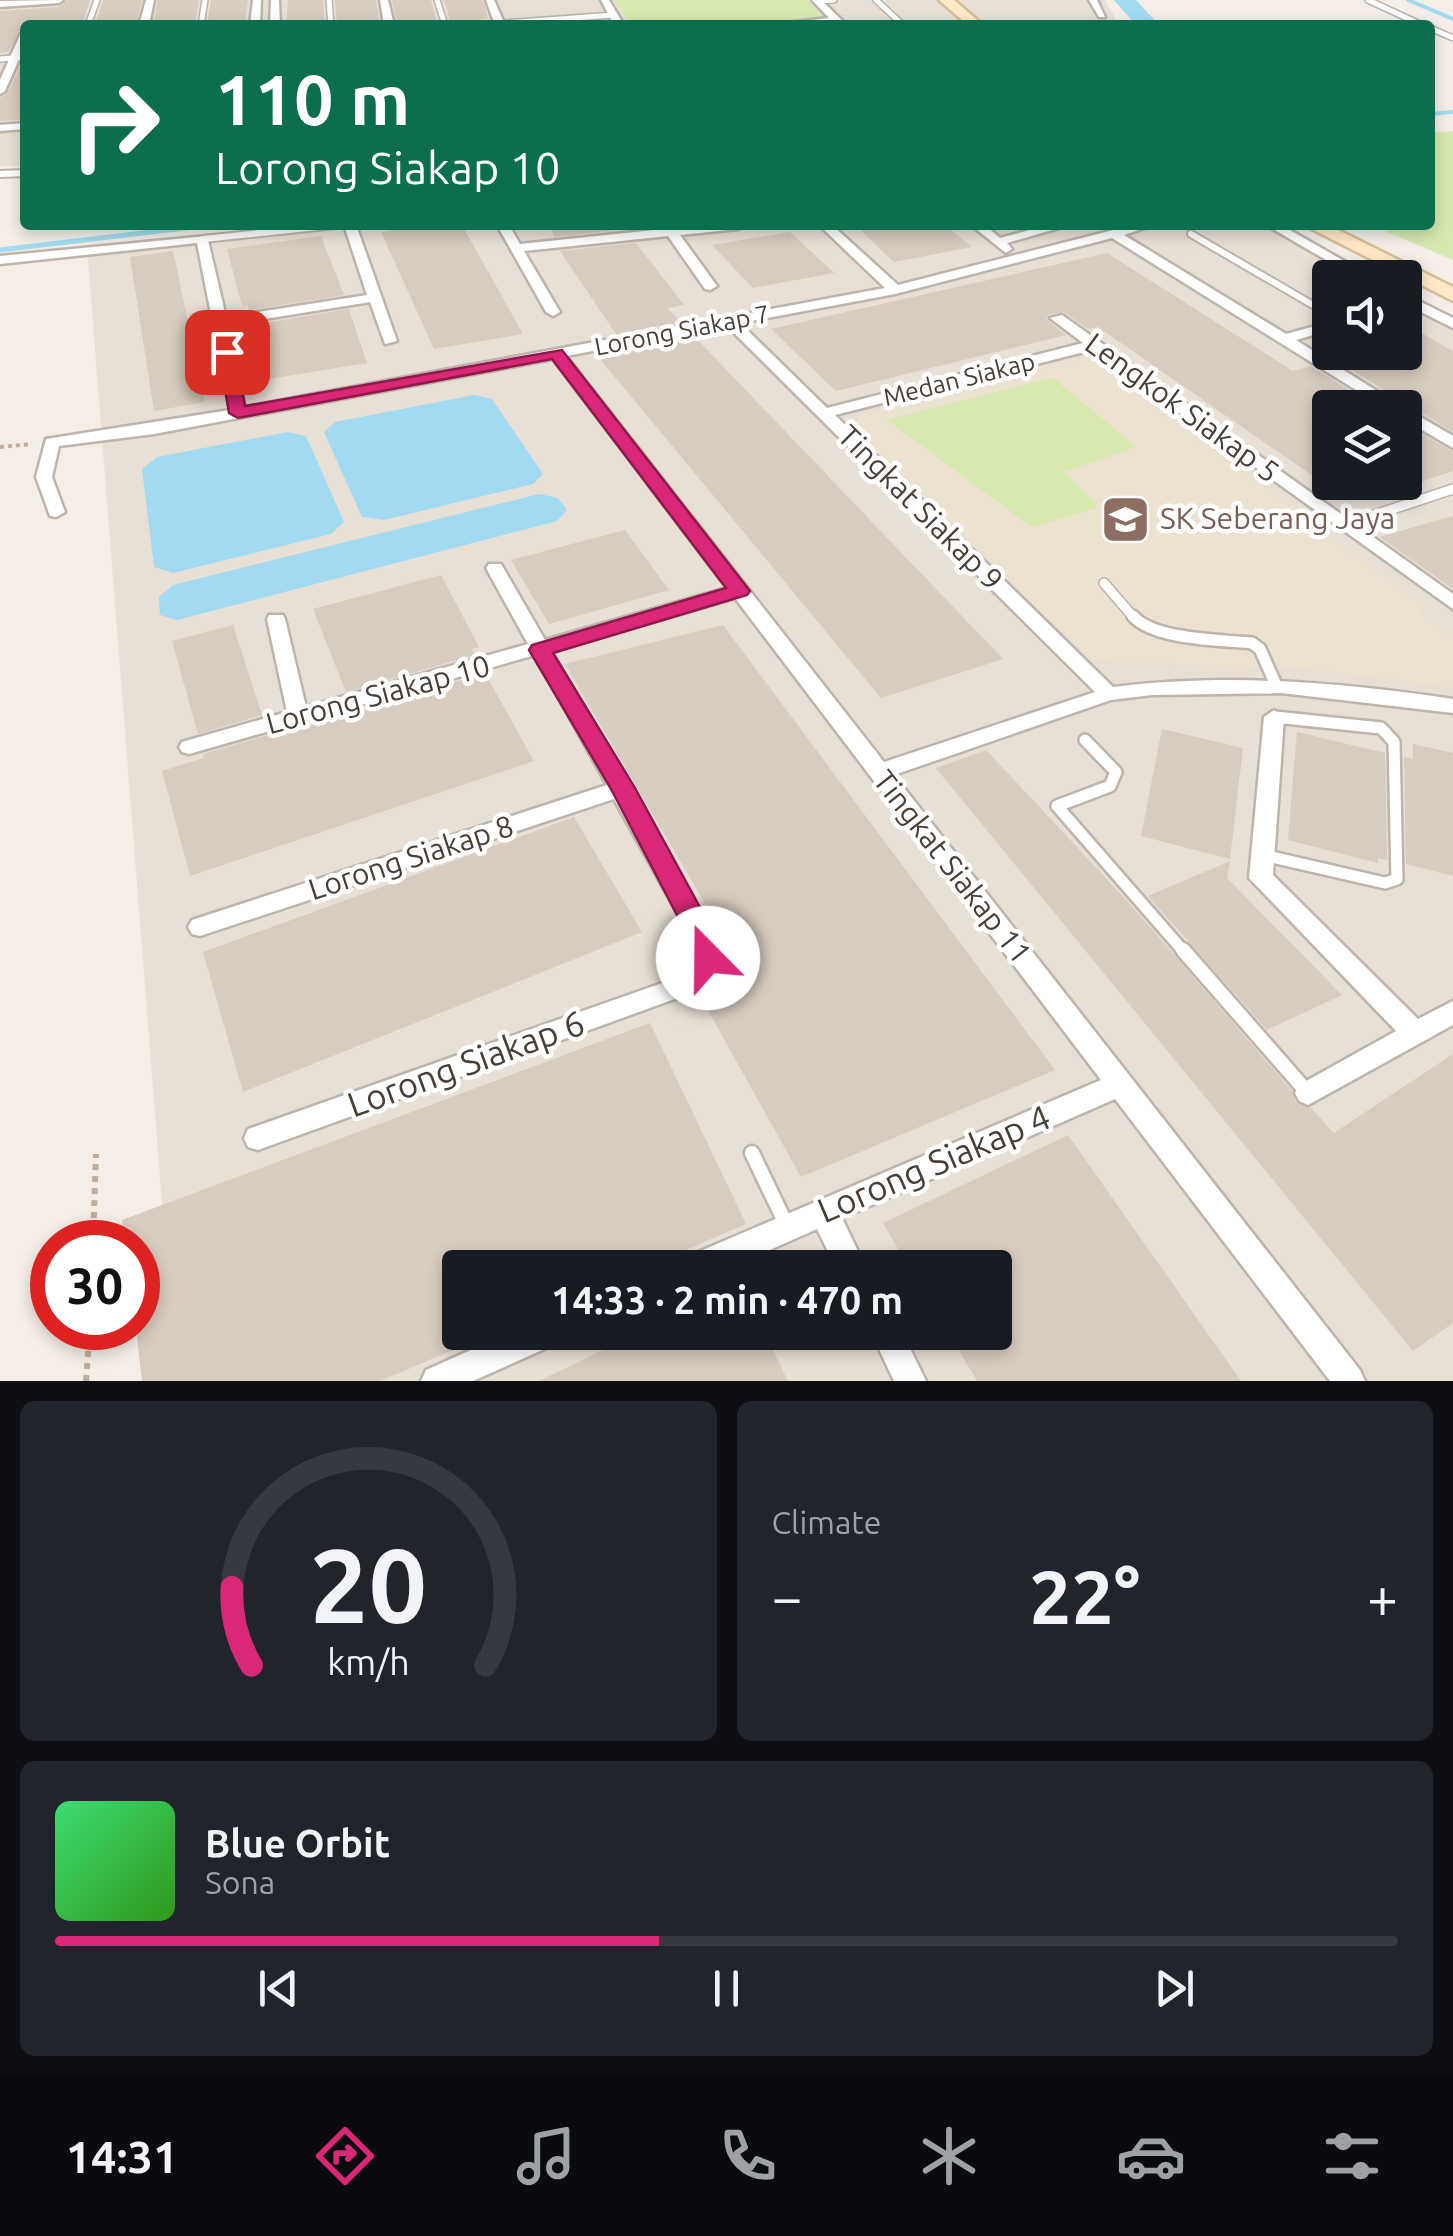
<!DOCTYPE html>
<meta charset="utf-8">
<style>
body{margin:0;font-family:Ubuntu,sans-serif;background:#20242c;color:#f1f3f6;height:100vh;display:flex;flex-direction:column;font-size:38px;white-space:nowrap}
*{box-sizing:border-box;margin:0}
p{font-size:32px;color:#9ea1a6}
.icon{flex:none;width:55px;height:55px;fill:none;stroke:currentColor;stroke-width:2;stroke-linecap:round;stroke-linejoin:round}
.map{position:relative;height:1381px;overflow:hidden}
.panel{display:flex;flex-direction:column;gap:20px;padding:20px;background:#0d0f14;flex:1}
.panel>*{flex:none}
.guide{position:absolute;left:20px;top:20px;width:1415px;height:210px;border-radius:10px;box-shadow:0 5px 15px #0003;background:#0b6e4f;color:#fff;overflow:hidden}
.buttons{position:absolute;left:1312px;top:260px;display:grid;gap:20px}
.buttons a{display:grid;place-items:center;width:110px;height:110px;border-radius:10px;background:#171b24;box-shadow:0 5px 15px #0003;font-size:50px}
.speed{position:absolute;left:30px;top:1220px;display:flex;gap:20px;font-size:50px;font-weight:700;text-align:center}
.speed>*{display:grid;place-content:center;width:130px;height:130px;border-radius:50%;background:#171b24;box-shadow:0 5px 15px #0003;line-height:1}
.speed .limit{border:15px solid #d22;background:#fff;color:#111}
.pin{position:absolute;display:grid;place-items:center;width:85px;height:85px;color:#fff;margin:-42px;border-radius:20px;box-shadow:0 5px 15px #0006}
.me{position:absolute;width:110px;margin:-55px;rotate:338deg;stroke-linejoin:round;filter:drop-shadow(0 0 8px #0008)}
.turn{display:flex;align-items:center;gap:35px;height:210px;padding:0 30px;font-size:45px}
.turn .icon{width:130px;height:130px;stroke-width:2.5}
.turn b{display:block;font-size:70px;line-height:85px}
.big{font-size:75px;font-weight:700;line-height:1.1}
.panel .card{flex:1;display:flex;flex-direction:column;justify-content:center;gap:15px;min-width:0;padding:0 35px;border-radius:15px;background:#20242c}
.panel .dial{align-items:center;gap:0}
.dial svg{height:260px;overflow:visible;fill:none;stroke:#363941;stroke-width:7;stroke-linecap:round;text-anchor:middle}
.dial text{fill:#f1f3f6;stroke:none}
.song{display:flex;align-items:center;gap:30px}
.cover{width:120px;height:120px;border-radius:15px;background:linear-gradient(135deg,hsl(140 70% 55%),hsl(110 70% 35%))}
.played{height:10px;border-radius:5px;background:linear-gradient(90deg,#db2777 45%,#363941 45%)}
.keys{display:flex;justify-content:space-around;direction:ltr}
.heat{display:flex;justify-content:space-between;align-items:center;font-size:55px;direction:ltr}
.panel .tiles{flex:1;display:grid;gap:20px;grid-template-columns:1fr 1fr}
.card:last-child{grid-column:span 2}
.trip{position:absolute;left:442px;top:1250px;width:570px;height:100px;border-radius:10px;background:#171b24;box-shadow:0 5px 15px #0003;font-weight:700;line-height:100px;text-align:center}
.menu{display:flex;height:160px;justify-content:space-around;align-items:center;background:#090b0e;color:#9ea1a6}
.menu .icon{width:70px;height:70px}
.menu .active{color:#db2777}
.menu b{font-size:45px;color:#f1f3f6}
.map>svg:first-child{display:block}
.residential{fill:#e8dfd5;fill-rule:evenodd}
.education{fill:#ede1d0}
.green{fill:#d6e9af}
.water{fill:#a2dbf1}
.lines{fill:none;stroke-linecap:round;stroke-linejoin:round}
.stream-far1{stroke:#a2dbf1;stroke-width:4}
.stream{stroke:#a2dbf1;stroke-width:5}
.river{fill:#a2dbf1;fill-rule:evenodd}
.building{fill:#d8cbbf}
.lane-far4-casing{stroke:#bfb4a9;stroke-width:8}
.lane-far3-casing{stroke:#bfb4a9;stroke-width:10}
.lane-far2-casing{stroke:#bfb4a9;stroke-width:12}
.lane-far1-casing{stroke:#bfb4a9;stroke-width:16}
.lane-casing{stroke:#bfb4a9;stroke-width:19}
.street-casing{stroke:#bfb4a9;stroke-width:5}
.secondary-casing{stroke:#d7be98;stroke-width:5}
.path-far1{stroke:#c1ae9a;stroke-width:4;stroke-dasharray:4 4;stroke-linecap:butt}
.path{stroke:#c1ae9a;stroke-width:6;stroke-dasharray:6 6;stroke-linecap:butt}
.lane-far4{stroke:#fff;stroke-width:5}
.lane-far3{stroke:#fff;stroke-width:6}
.lane-far2{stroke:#fff;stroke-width:9}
.lane-far1{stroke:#fff;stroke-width:11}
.lane{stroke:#fff;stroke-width:14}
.street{fill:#fff;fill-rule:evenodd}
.secondary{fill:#ffe9c5;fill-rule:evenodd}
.route{fill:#db2777;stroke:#8e194d;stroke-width:2.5}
.labels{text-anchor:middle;stroke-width:9;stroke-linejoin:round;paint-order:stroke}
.far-street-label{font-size:25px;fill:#473e36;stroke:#fff}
.street-label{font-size:30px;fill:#473e36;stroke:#fff}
.education-label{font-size:30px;fill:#785e54;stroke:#fff;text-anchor:start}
.near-street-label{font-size:35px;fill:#473e36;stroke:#fff}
</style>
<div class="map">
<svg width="1453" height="1381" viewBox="0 0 1453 1381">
<rect width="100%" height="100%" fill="#f4eee7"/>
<path class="residential" d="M0,0H1105L1116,20L1124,25H25V166H0Z
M317,225H1279L1378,277L1330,278V352H1405V292L1453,317V1381H176L87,247ZM1330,408H1405V482H1330ZM460,1268H995V1332H460Z"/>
<path class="education" d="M1086,357L1425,606L1419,612L1453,638V687L1304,669L1093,661L853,431L861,414Z"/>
<path class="green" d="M614,0H807L824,17L725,25H631Z
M1453,131V260L1371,225H1430V133Z
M1053,378L1136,447L1064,472L1099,507L1032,527L887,420Z"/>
<path class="water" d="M474,395L492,399L543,474L533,484L384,520L362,517L324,432L335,422Z
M288,432L306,436L344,522L331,534L173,573L154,567L142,469L157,457Z
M539,494L558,498L567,510L557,521L177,620L160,615L159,597L173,585Z"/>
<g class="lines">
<path class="stream-far1" d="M1408,0L1453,19
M1430,114L1453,112"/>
<path class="stream" d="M0,250L210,225"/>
<path class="river" d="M1114,0H1136L1159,25H1136Z"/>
</g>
<path class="building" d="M67,0H90L82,25H25L8,52L0,53V11L59,7Z
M103,0H142L136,25H95Z
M158,0H199L195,25H153Z
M211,0H248L245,25H207Z
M288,0H323L325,25H286Z
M335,0H376L380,25H337Z
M392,0H431L437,22L397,25Z
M444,0H483L488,18L451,24Z
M25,63V119L0,121V98L8,93L21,64Z
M426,225H462L523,334L434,349L381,232Z
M550,225H622L625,229L554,237Z
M855,225H945L972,247L894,262Z
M790,232L834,273L753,288L712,245Z
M321,236L344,295L249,310L248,305L242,306L227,249Z
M636,243L684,305L667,308L681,322L616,334L560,251Z
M173,251L205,402L154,411L130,257Z
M1107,253L1293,371L1311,366L1377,408H1330V488L1098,327L1088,329L1064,312L1049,314L1046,319L1066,335L836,391L771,329Z
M349,309L367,363L263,380L252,325Z
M1423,334L1453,351V432L1334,359L1358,352H1405V339Z
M694,336L1003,659L881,698L596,354Z
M1405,424L1453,452V471L1405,487Z
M1453,516V589L1380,537L1414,527Z
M625,530L669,590L549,624L511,560Z
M441,575L479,647L472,649L475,655L346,692L313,609Z
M233,625L262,715L198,734L172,641Z
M723,625L1055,1070L801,1177L704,1003L752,984L565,664Z
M485,673L534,761L190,876L162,771L204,758L203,754L268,735L270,738Z
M1162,729L1243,748L1230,859L1141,836Z
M1297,732L1385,753L1387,860L1378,858V863L1288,840Z
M1413,744L1453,753V876L1406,864L1404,757L1413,759Z
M986,750L1130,904L1292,1091L1296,1103L1311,1108L1334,1133L1453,1054V1323L1413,1351L936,768Z
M574,817L642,932L243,1092L203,952Z
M1230,861L1227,878L1342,995L1267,1030L1148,896Z
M650,1023L746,1224L644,1268H460V1347L380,1381H142L136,1328L138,1242H125L122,1220Z
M1068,1135L1241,1381H977L948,1332H995V1268H909L883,1223Z
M640,1332H764L788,1381H539Z"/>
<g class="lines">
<defs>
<path id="lane-far4" d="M329,0L331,25
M437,0L445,25
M876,0L903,25
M1368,0L1422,25
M817,1L834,0
M88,25L97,0
M201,25L205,0
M478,25L614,15
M1430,28L1453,38
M0,59L25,57"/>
<path id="lane-far3" d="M0,174L25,173
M1191,234L1330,315
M203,239L336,225"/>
<path id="lane-far2" d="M1344,525L1453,489
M1104,583L1135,619"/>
<path id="lane-far1" d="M1133,616C1154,640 1221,640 1252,643L1260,649L1276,685
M1085,740L1116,772L1110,786L1057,806L1185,953
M1263,855L1385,883L1397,879L1394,742L1381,728L1275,717"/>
<path id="lane" d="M1183,950L1308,1093
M752,1153L787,1226"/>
<path id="street" d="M63,0L59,3L0,7V1Z
M146,0H154L149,25H139Z
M253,0H261L260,25H250Z
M271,0H279L280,25H270Z
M380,0H388L394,25H384Z
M486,0H494L505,25H495Z
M601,0H609L624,25H614Z
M812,0H821L847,25H768L829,18Z
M1089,0H1097L1105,17H1099Z
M25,32V46L5,91L0,94V80L20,35Z
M25,123V129L0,131V125Z
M344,225H356L397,341L385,344L370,302L227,325L245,407L885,288L819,225H832L898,285L1133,225H1154L1124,235L1286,334L1330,322V330L1296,340L1404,408H1385L1112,238L895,294L740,323L827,408L1083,343L1050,318L1062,315L1453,594V609L1092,350L835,415L1113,687C1228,673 1339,682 1453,699V713L1281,693L1152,695L1111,700L894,775L1360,1370L1365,1381H1330L1115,1099L842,1218L866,1268H836L817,1229L729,1268H680L684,1258L1101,1080L735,598L551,651L710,928L720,958L683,996L258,1150L248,1147L244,1138L248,1129L665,982L695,955L690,936L614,799L200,936L192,934L188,927L192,920L607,785L535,655L189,754L182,752L179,747L182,742L287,712L267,619L269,615H283L285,619L306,707L528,644L486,568L489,564H501L545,640L727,588L553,359L154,434L59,446L52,477L65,512L56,517L50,516L36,477L46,439L230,410L197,243L0,264V256L207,236L226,317L367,295ZM727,326L1095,692L884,762L566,356Z
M497,225H509L520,244L702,225H744L738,229L680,235L717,286L710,290L705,289L668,236L524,251L560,312L553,316L546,312Z
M971,225H985L1000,238L1048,225H1069L1007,243L1012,249L1006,253Z
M1266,225H1281L1374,278H1357Z
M1405,294L1453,318V328L1405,304Z
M1405,408L1453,436V448L1405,420Z
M1274,710L1284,717L1273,875L1418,1019L1453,1001V1025L1308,1105L1299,1101L1295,1093L1299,1085L1396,1031L1249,878L1264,717Z
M511,1332H562L558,1343L473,1381H421L426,1370Z
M871,1332H902L926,1381H894Z"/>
<path id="secondary" d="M939,0H954L983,25H968Z
M1304,225H1328L1453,287V301Z"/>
</defs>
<use href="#lane-far4" class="lane-far4-casing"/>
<use href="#lane-far3" class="lane-far3-casing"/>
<use href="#lane-far2" class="lane-far2-casing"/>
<use href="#lane-far1" class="lane-far1-casing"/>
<use href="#lane" class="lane-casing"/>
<use href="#street" class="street-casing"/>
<use href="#secondary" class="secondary-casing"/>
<path class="path-far1" d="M0,447L32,444"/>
<path class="path" d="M93,1242L96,1154
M86,1381L90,1328"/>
<use href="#lane-far4" class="lane-far4"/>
<use href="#lane-far3" class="lane-far3"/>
<use href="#lane-far2" class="lane-far2"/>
<use href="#lane-far1" class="lane-far1"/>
<use href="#lane" class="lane"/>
<use href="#street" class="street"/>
<use href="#secondary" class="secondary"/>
</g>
<path class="route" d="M227,347L235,352L245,406L562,350L750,591L747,595L553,653L635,788L715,935L721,958L717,966L708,969L698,966L688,936L611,789L529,650L532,645L726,588L552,359L238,418L229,413L219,352Z"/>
<defs>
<symbol id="school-square" viewBox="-11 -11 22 22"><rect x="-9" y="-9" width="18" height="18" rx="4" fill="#8d6e63" stroke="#fff"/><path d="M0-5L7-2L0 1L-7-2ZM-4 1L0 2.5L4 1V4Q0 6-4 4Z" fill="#fff"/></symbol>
</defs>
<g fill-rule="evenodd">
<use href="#school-square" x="1098" y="492" width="55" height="55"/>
</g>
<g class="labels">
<g class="far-street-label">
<text transform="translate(682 330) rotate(-11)" y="9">Lorong Siakap 7</text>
<text transform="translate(959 379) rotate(-14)" y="9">Medan Siakap</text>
</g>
<g class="street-label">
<text transform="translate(1182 408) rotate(36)" y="10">Lengkok Siakap 5</text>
<text transform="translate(920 508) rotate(45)" y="10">Tingkat Siakap 9</text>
<text transform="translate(378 695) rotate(-15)" y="10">Lorong Siakap 10</text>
<text transform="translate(411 858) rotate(-18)" y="10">Lorong Siakap 8</text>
<text transform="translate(952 867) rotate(52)" y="10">Tingkat Siakap 11</text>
</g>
<g class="education-label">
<text x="1160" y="529">SK Seberang Jaya</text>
</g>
<g class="near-street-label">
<text transform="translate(466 1064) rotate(-20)" y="12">Lorong Siakap 6</text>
<text transform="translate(934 1164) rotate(-23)" y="12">Lorong Siakap 4</text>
</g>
</g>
</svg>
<div class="buttons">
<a><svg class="icon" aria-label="sound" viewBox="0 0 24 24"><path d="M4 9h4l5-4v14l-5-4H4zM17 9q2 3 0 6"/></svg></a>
<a><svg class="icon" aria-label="layers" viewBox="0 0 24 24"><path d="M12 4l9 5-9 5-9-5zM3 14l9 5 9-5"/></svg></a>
</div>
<div class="speed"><div class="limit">30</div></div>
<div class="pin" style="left:227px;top:352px;background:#d93025"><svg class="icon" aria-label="arrive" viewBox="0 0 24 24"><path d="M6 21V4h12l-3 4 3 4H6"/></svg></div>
<svg class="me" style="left:708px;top:958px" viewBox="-20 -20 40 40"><circle r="19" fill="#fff"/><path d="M0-13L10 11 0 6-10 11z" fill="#db2777"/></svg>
<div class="trip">14:33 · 2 min · 470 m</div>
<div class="guide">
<div class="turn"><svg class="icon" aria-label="right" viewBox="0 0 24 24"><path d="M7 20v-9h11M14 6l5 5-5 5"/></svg><div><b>110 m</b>Lorong Siakap 10</div></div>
</div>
</div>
<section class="panel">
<div class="tiles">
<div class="card dial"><svg viewBox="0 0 100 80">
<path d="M14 69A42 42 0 1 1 86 69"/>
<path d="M14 69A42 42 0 0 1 8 45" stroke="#db2777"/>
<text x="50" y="56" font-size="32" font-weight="700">20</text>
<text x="50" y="72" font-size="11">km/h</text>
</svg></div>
<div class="card"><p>Climate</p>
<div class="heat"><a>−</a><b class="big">22°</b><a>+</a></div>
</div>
<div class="card">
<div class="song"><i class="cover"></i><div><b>Blue Orbit</b><p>Sona</p></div></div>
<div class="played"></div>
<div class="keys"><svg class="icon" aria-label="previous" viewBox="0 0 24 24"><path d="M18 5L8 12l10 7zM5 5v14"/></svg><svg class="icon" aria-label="pause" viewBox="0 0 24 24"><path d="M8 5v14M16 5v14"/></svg><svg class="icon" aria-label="next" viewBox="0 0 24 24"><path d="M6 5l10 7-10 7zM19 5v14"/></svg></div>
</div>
</div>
</section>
<nav class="menu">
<b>14:31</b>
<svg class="icon active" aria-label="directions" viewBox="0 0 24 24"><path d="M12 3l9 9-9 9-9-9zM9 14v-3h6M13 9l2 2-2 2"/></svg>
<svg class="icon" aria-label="music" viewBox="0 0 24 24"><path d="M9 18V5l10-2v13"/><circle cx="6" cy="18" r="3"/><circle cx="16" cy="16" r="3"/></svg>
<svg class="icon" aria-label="phone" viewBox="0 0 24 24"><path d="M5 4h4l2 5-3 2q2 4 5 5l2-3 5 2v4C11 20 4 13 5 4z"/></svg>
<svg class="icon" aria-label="climate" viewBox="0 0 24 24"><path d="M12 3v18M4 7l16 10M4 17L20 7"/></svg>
<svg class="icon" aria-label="car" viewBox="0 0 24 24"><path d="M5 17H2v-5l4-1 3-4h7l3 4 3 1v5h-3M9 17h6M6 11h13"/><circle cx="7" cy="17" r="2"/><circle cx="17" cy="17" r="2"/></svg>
<svg class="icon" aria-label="filters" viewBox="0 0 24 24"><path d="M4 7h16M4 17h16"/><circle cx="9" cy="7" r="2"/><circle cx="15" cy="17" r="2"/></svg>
</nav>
